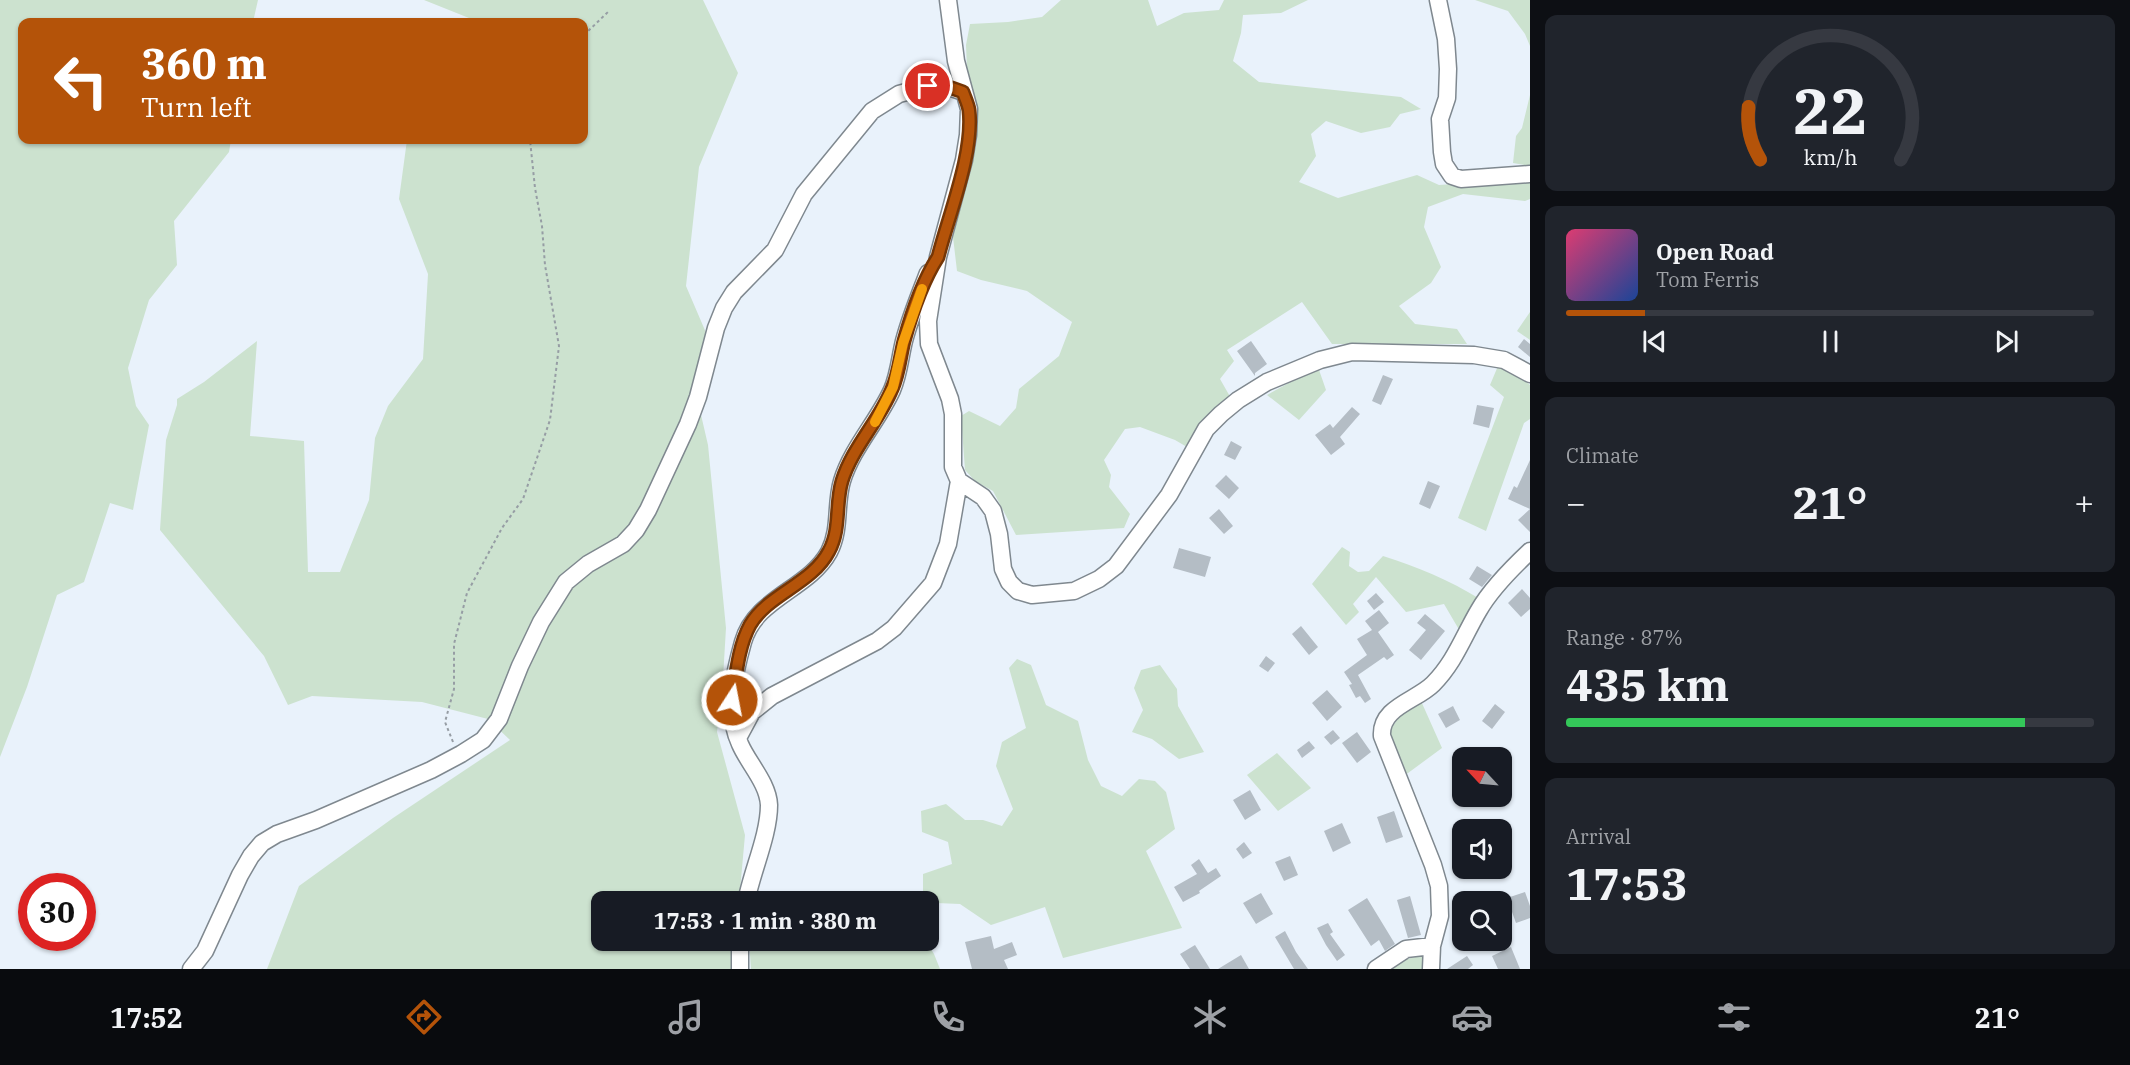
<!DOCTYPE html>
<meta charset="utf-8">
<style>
body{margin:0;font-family:"IBM Plex Serif",serif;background:#20242c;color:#f1f3f6;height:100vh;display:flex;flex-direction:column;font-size:22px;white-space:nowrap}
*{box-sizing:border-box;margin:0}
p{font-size:20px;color:#9ea1a6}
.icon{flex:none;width:33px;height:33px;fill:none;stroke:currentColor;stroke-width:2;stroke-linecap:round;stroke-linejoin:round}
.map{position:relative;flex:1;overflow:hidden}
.drawer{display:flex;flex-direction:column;gap:15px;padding:15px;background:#0d0f14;width:600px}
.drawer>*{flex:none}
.banner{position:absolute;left:18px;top:18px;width:570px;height:126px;border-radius:12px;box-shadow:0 2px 4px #0004;background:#b45309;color:#fff;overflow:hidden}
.needle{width:39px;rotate:296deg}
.fabs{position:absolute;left:1452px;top:747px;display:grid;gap:12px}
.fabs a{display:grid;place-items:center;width:60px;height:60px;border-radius:12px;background:#171b24;box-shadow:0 2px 4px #0004;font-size:30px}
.speed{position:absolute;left:18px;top:873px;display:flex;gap:12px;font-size:30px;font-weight:700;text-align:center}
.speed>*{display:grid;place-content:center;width:78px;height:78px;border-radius:50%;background:#171b24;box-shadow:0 2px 4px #0004;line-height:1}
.speed .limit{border:9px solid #d22;background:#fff;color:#111}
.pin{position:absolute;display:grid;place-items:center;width:51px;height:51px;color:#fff;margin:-26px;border:3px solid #fff;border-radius:50%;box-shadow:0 2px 6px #0007}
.me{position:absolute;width:66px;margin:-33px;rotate:11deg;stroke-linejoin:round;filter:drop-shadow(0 0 4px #0008)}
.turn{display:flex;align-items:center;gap:21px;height:126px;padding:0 24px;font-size:27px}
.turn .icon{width:78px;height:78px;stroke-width:2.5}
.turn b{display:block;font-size:42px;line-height:51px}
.big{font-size:45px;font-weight:700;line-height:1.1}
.drawer .card{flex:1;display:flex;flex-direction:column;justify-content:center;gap:9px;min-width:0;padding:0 21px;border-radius:12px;background:#20242c}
.drawer .dial{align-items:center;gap:0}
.dial svg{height:156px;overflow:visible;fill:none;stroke:#363941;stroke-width:7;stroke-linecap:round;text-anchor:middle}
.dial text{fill:#f1f3f6;stroke:none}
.song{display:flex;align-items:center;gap:18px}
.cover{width:72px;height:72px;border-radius:9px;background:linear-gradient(135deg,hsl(340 70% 55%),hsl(220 70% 35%))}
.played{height:6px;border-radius:3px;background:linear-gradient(90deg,#b45309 15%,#363941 15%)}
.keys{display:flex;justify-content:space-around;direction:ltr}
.heat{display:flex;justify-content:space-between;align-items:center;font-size:33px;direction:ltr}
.charge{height:9px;border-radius:4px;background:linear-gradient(90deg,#34c759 87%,#363941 0)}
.trip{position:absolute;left:591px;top:891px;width:348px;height:60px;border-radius:12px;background:#171b24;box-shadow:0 2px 4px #0004;font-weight:700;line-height:60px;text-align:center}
.tab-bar{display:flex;height:96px;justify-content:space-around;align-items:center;background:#090b0e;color:#9ea1a6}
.tab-bar .icon{width:42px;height:42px}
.tab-bar .on{color:#b45309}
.tab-bar b{font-size:27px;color:#f1f3f6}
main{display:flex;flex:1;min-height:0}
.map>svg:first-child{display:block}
.green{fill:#cce2cf}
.building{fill:#b4bdc5}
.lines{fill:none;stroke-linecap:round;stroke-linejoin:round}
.minor-casing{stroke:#7f888f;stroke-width:19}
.path{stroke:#969da4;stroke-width:2;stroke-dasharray:3 3;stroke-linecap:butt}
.minor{stroke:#fff;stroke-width:16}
.route-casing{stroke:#753606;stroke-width:15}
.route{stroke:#b45309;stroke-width:10}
.slow{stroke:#f59e0b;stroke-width:10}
</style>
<main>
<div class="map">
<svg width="1530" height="969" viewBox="0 0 1530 969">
<rect width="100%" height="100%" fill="#e9f2fb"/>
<path class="green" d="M0,0H258L253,22H22V140H231L229,152L174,221L177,265L149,300L128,368L136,406L149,425L133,510L110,503L84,582L57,595L27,687L0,757Z
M424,0H703L738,73L699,167L686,286L713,349L695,389L708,445L726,628L723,678L717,732L745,835L739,901L602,902V940L736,941L733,969H267L299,886L393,818L510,740L488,719L422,702L312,696L288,705L264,656L160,530L166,440L177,405V399L204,382L257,341L250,436L304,441L308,572H340L369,500L375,438L388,406L423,359L428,274L399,199L407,140H584V22H479Z
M1061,0H1148L1157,26L1184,13L1219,10L1224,0H1308L1281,13L1243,15L1241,33L1233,61L1259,82L1401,97L1421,109L1400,114L1390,127L1361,133L1326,121L1311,134L1316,156L1299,182L1338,198L1417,175L1439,185L1530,179V199L1525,201L1463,194L1428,207L1424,227L1441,267L1431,283L1399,306L1415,324L1457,329L1467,344H1332L1302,302L1227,350L1234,361L1220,379L1232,400L1187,447L1175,440L1140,427L1125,429L1104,460L1111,475L1109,487L1130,514L1124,528L1016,535L993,491L975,481L965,470L961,416L969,411L1000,426L1016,408L1019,389L1059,356L1072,322L1027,291L981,280L957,271L953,237L977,141L967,70L966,45L970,24L1008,22L1042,17Z
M1475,0H1530V46L1525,34L1508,11Z
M1530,95V166L1513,163L1516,136L1522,128Z
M1530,312V340L1517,331Z
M1498,366L1519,375L1530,385V419L1524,423L1486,531L1458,518L1504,397L1490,385Z
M1318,367L1326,390L1299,420L1267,395Z
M1342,547L1350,552L1349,566L1358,572L1369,571L1383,556C1418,567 1449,580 1480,599L1461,633L1444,604L1406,612L1376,577L1353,604L1359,612L1346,625L1312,584Z
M1017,659L1031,665L1046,705L1078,721L1088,760L1101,786L1122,796L1139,779L1155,781L1166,792L1175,829L1146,851L1182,928L1063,958L1045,907L991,925L960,904L936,903L923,891V874L952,864L948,842L922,832L921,811L946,804L965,820H983L1002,826L1013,809L996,766L1002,742L1026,728L1009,668Z
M1160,665L1177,689L1178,706L1204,752L1179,759L1152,739L1132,732L1143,710L1134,688L1141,670Z
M1421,701L1442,748L1404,776L1389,731L1401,715Z
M1277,753L1311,788L1278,811L1247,775Z
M839,941H926L934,954L940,969H751L749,941H800L807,946L837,943Z
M1424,955L1423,969H1387L1403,960Z"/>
<path class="building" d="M1524,339L1530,344V357L1518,347Z
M1251,341L1267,364L1255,373V376L1237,351Z
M1383,375L1393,379L1381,405L1372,401Z
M1477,405L1494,408L1489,428L1473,424Z
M1352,407L1360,414L1340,437L1345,444L1331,455L1315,435L1330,424L1333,428Z
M1231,441L1242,447L1235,460L1224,455Z
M1530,460V509L1508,499L1514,486L1517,488Z
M1226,475L1239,488L1229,499L1215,486Z
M1428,481L1440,486L1430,509L1419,504Z
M1219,509L1233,526L1224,534L1209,518Z
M1530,509V532L1518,520Z
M1179,548L1211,557L1205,577L1173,568Z
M1477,566L1492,575L1482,587L1469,579Z
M1522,589L1530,598V609L1521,617L1508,603Z
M1376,593L1384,602L1374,610L1367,601Z
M1379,610L1389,623L1378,632L1394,655L1387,660L1384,657L1358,675L1371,699L1365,703L1360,696L1356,698L1349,685L1352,684L1344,672L1367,655L1357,639L1372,630L1365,621Z
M1425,614L1445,631L1421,660L1409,650L1426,630L1417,623Z
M1301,626L1318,647L1309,655L1292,634Z
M1266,656L1275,663L1268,672L1259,666Z
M1327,690L1342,707L1327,721L1312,703Z
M1495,704L1505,712L1492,729L1482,721Z
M1453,706L1460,720L1446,728L1438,714Z
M1333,730L1340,738L1331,745L1324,737Z
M1357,732L1371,752L1357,763L1342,743Z
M1309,741L1315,748L1302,758L1297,750Z
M1250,790L1261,810L1245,820L1233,800Z
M1394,811L1403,837L1386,843L1377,817Z
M1342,823L1351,843L1333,852L1324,831Z
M1244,842L1252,853L1243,859L1236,849Z
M1290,856L1298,875L1284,881L1275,862Z
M1199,859L1208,873L1216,868L1221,876L1199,891L1200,893L1183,902L1174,887L1197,874L1191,865Z
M1525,892L1530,906V918L1516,923L1507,898Z
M1261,893L1273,914L1256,924L1243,903Z
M1410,896L1421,935L1408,938L1397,900Z
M1367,898L1395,944L1385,951L1379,940L1371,946L1348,910Z
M1328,923L1333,932L1330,934L1345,955L1337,961L1326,945L1317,928Z
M1285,931L1296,952L1308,969H1294L1275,937Z
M991,936L994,949L1012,942L1017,955L1004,960L1008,969H972L965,942Z
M1195,945L1210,969H1190L1180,954Z
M1511,947L1520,969H1498L1492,956Z
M1241,955L1249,969H1218Z
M1467,956L1473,965L1468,969H1447Z"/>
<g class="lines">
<defs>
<path id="minor" d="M948,0L956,61L969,109L968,135L964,160L938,257L928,321L929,344L950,399L953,414V467L959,481L983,497L993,511L999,534L1003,569L1009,582L1018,591L1032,595L1074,591L1099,579L1116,566L1169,495L1206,429L1221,414L1238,400L1267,382L1320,360L1352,352L1474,355L1504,360L1530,374
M1438,0L1446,39L1448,69L1447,98L1440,119L1442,152L1444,164L1452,176L1461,179L1530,174
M738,738L752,712L772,696L877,641L894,628L933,583L948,544L959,481
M746,902C752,871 769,835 769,805C768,783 748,763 740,744C725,712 734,674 743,642C755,598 809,589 829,552C841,529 835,504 842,481C852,448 878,421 892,390C899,374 900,357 904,341C910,318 919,296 928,273
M740,940V969
M191,969L205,951L240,875L251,856L262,843L277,834L316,820L431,770L461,754L483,740L499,719L520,666L541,622L566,582L588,564L623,544L636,530L648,510L688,424L698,397L716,328L724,308L734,292L775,250L804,194L872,111L899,94L928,86L949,87L963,92
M1376,969L1406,949L1432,946
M1431,969L1432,946L1440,916L1439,886L1433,865L1382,736C1380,707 1416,701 1433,684C1455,662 1464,635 1479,610C1491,589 1513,567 1530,551"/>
</defs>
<use href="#minor" class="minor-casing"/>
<path class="path" d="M584,35L609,11
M453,742L445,722L454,689V644L467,593L502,528L523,499L550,420L559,346L545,265L542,226L535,188L530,140"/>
<use href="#minor" class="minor"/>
</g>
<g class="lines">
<defs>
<path id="route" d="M732,700C736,676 738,647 750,625C768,594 812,584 829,551C841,529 835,504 842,481C852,448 879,421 892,389C899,374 900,357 904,341C912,312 922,282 938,257C949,214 974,153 969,110C968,104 965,98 963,92L949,87L928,86"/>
</defs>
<use href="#route" class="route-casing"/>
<use href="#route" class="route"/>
<path class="slow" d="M875,422L893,387L903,343L922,289"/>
</g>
</svg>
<div class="fabs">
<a><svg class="needle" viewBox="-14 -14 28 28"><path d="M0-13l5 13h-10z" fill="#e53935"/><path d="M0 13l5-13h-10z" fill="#9ea1a6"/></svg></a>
<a><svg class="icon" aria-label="sound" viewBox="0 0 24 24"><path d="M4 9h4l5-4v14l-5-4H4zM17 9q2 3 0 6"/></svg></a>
<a><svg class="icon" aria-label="search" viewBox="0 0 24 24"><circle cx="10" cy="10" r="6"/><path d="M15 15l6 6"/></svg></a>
</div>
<div class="speed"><div class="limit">30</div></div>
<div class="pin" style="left:928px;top:86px;background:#d93025"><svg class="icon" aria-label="arrive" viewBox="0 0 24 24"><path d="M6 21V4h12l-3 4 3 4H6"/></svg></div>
<svg class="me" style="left:732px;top:700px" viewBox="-20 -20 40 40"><circle r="17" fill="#b45309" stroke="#fff" stroke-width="3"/><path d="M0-11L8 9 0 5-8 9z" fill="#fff"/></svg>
<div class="trip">17:53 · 1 min · 380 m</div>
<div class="banner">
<div class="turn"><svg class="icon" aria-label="left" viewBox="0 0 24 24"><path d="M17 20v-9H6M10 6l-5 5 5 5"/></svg><div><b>360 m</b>Turn left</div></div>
</div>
</div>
<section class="drawer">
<div class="card dial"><svg viewBox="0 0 100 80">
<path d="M14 69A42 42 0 1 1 86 69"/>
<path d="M14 69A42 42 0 0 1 8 42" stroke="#b45309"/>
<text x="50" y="56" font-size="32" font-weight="700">22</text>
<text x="50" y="72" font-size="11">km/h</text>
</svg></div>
<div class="card">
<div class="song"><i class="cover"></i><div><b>Open Road</b><p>Tom Ferris</p></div></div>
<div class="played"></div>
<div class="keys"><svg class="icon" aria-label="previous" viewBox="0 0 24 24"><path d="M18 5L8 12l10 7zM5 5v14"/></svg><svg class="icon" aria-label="pause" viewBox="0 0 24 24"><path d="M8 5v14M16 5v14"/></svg><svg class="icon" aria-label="next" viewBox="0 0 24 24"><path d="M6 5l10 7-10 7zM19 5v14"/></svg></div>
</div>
<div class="card"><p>Climate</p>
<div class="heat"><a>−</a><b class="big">21°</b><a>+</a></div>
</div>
<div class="card"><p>Range · 87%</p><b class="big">435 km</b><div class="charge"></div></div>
<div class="card"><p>Arrival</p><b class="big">17:53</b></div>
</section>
</main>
<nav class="tab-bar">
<b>17:52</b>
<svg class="icon on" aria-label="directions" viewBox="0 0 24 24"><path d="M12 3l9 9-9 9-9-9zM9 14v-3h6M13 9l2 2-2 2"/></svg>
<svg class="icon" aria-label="music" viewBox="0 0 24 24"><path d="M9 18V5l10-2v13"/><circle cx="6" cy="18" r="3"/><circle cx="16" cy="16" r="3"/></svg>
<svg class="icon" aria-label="phone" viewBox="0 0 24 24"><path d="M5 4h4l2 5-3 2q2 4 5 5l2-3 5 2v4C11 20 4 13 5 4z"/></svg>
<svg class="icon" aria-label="climate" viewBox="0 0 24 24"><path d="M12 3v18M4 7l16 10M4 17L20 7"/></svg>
<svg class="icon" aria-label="car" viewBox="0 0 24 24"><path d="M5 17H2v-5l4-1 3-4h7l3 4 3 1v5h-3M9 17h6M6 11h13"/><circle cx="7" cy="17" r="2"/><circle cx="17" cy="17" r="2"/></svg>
<svg class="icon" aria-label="filters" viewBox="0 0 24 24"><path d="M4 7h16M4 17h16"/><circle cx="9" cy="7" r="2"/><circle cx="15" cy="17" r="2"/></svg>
<b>21°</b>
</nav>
